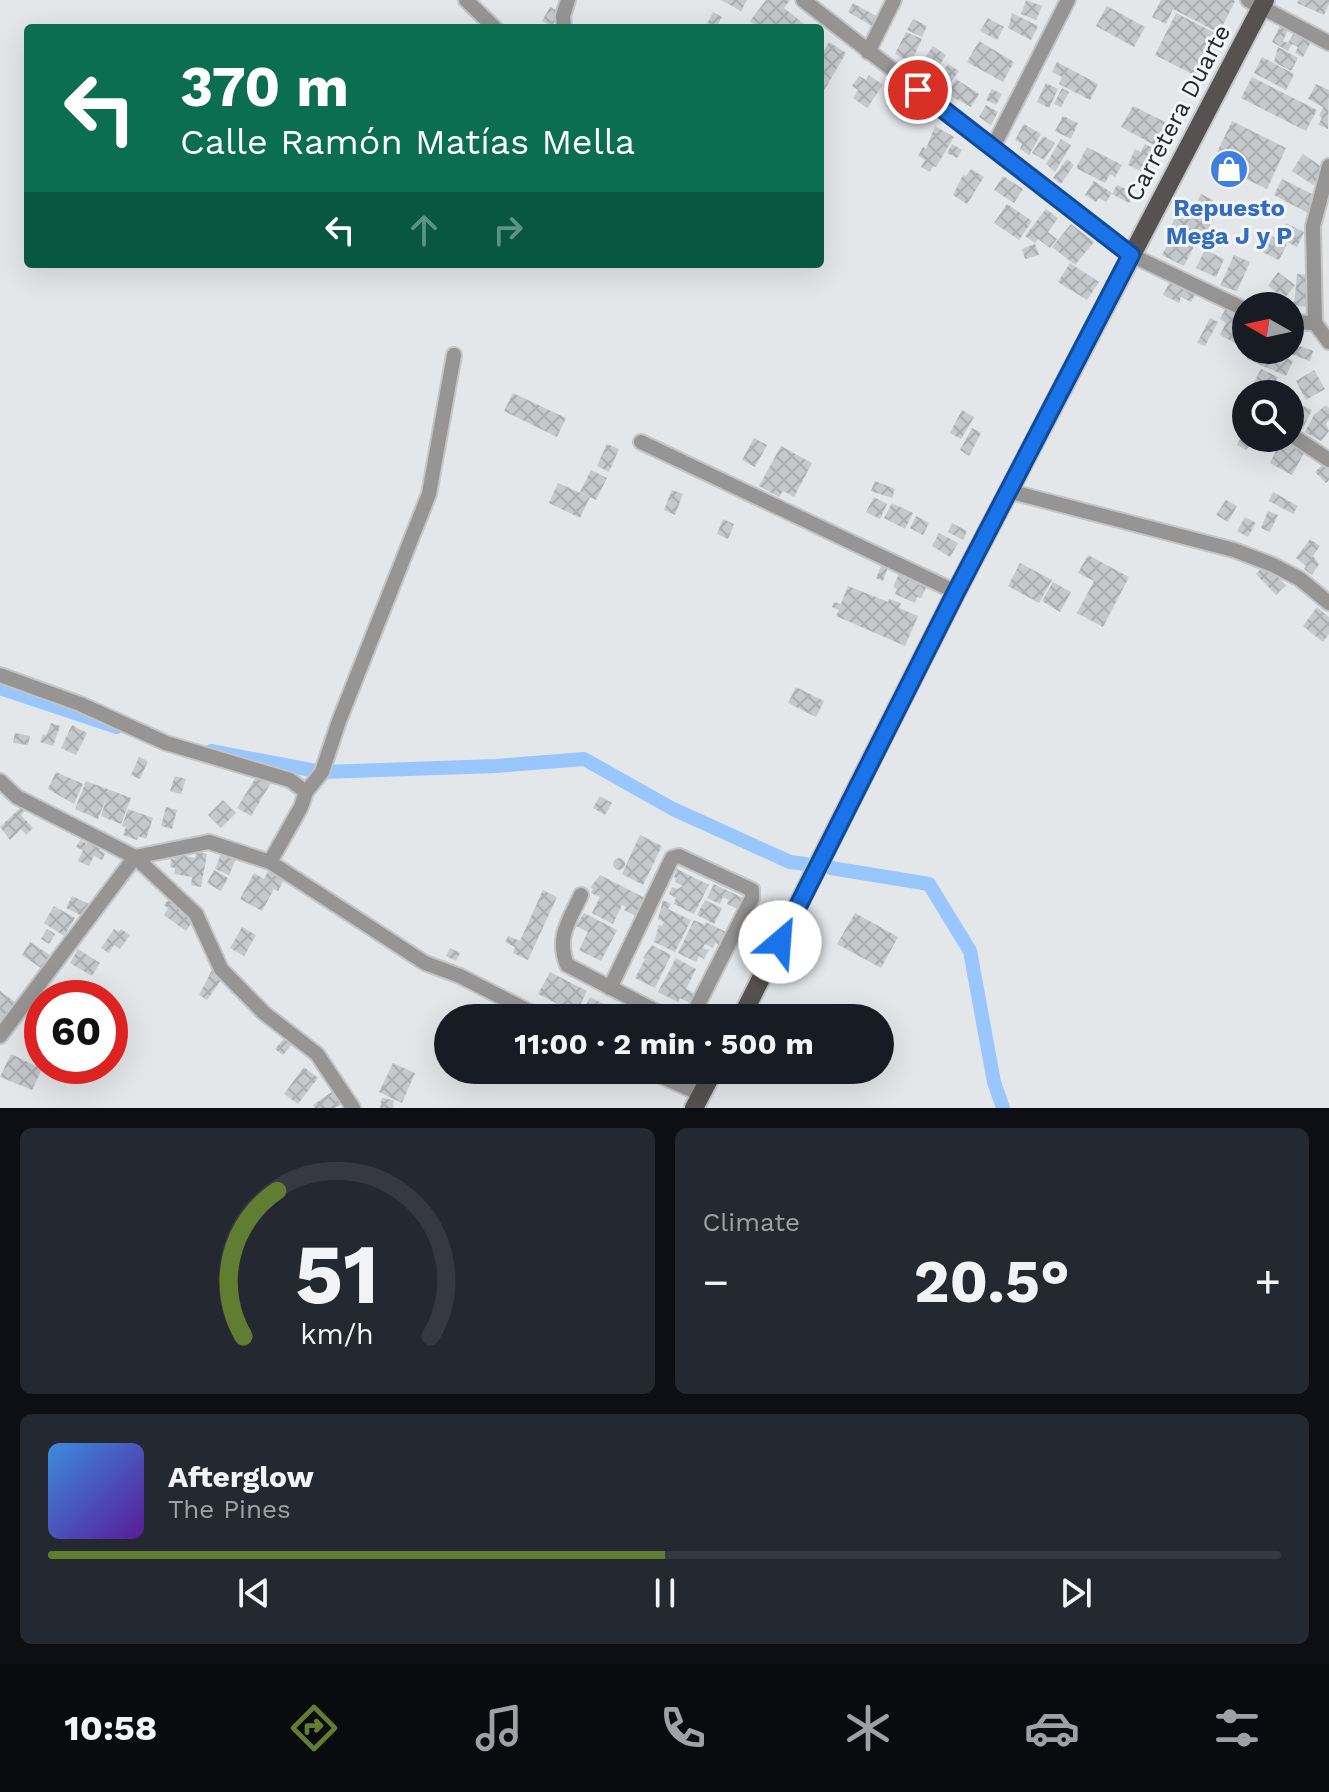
<!DOCTYPE html>
<meta charset="utf-8">
<style>
body{margin:0;font-family:"Work Sans",sans-serif;background:#242831;color:#f1f3f6;height:100vh;display:flex;flex-direction:column;font-size:30px;white-space:nowrap}
*{box-sizing:border-box;margin:0}
p{font-size:26px;color:#9ea1a6}
.icon{flex:none;width:44px;height:44px;fill:none;stroke:currentColor;stroke-width:2;stroke-linecap:round;stroke-linejoin:round}
.map{position:relative;height:1108px;overflow:hidden}
.panel{display:flex;flex-direction:column;gap:20px;padding:20px;background:#0d0f14;flex:1}
.panel>*{flex:none}
.banner{position:absolute;left:24px;top:24px;width:800px;height:244px;border-radius:8px;box-shadow:0 8px 32px #0002;background:#0b6e4f;color:#fff;overflow:hidden}
.needle{width:52px;rotate:279deg}
.tools{position:absolute;left:1232px;top:292px;display:grid;gap:16px}
.tools a{display:grid;place-items:center;width:72px;height:72px;border-radius:50%;background:#171b24;box-shadow:0 8px 32px #0002;font-size:40px}
.speed{position:absolute;left:24px;top:980px;display:flex;gap:16px;font-size:40px;font-weight:700;text-align:center}
.speed>*{display:grid;place-content:center;width:104px;height:104px;border-radius:50%;background:#171b24;box-shadow:0 8px 32px #0002;line-height:1}
.speed .limit{border:12px solid #d22;background:#fff;color:#111}
.pin{position:absolute;display:grid;place-items:center;width:68px;height:68px;color:#fff;margin:-34px;border:4px solid #fff;border-radius:50%;box-shadow:0 2px 8px #0007}
.me{position:absolute;width:88px;margin:-44px;rotate:27deg;stroke-linejoin:round;filter:drop-shadow(0 0 6px #0008)}
.turn{display:flex;align-items:center;gap:28px;height:168px;padding:0 24px;font-size:36px}
.turn .icon{width:104px;height:104px;stroke-width:2.5}
.turn b{display:block;font-size:56px;line-height:68px}
.lanes{display:flex;align-items:center;height:76px;padding:0 24px;background:#0003;justify-content:center;gap:40px;direction:ltr}
.lanes .off{opacity:.35}
.big{font-size:60px;font-weight:700;line-height:1.1}
.panel .tile{flex:1;display:flex;flex-direction:column;justify-content:center;gap:12px;min-width:0;padding:0 28px;border-radius:12px;background:#242831}
.panel .dial{align-items:center;gap:0}
.dial svg{height:208px;overflow:visible;fill:none;stroke:#363941;stroke-width:7;stroke-linecap:round;text-anchor:middle}
.dial text{fill:#f1f3f6;stroke:none}
.song{display:flex;align-items:center;gap:24px}
.cover{width:96px;height:96px;border-radius:12px;background:linear-gradient(135deg,hsl(210 70% 55%),hsl(270 70% 35%))}
.played{height:8px;border-radius:4px;background:linear-gradient(90deg,#617d32 50%,#363941 50%)}
.keys{display:flex;justify-content:space-around;direction:ltr}
.heat{display:flex;justify-content:space-between;align-items:center;font-size:44px;direction:ltr}
.panel .tiles{flex:1;display:grid;gap:20px;grid-template-columns:1fr 1fr}
.tile:last-child{grid-column:span 2}
.trip{position:absolute;left:434px;top:1004px;width:460px;height:80px;border-radius:40px;background:#171b24;box-shadow:0 8px 32px #0002;font-weight:700;line-height:80px;text-align:center}
.tab-bar{display:flex;height:128px;justify-content:space-around;align-items:center;background:#090b0e;color:#9ea1a6}
.tab-bar .icon{width:56px;height:56px}
.tab-bar .current{color:#617d32}
.tab-bar b{font-size:36px;color:#f1f3f6}
.map>svg:first-child{display:block}
.lines{fill:none;stroke-linecap:round;stroke-linejoin:round}
.canal{stroke:#99c6fc;stroke-width:14}
.building{fill:url(#building-cross-hatch)}
.minor-casing{stroke:#c2c5c7;stroke-width:18}
.major-casing{stroke:#c2c5c7;stroke-width:22}
.minor{stroke:#979594;stroke-width:14}
.major{stroke:#555251;stroke-width:18}
.route-casing{stroke:#114b97;stroke-width:20}
.route{stroke:#1a73e8;stroke-width:14}
.labels{text-anchor:middle;stroke-width:6;stroke-linejoin:round;paint-order:stroke}
.street-label{font-size:24px;fill:#27282a;stroke:#f1f5f8}
.shop-label{font-size:24px;font-weight:bold;fill:#366cbe;stroke:#f1f5f8}
</style>
<div class="map">
<svg width="1329" height="1108" viewBox="0 0 1329 1108">
<defs>
<pattern id="building-cross-hatch" width="8" height="8" patternUnits="userSpaceOnUse" patternTransform="scale(2)"><rect width="8" height="8" fill="#c6c9cc"/><path d="M0 0l8 8M0 8l8-8" fill="none" stroke="#aaadaf"/></pattern>
</defs>
<rect width="100%" height="100%" fill="#e4e7ea"/>
<g class="lines">
<path class="canal" d="M0,688L117,727
M211,751L322,772L496,766L584,759L673,809L790,862L806,864
M831,868L929,884L970,951L994,1082L1003,1108"/>
</g>
<path class="building" d="M721,0H747L741,11Z
M766,0H790L784,8L809,28H759L750,21Z
M1026,0L1042,6L1036,20L1021,14Z
M1161,0H1233L1235,1L1219,33L1173,9L1166,24L1152,17Z
M1299,0H1329V4L1324,15L1297,3Z
M853,3L878,17L872,26L848,12Z
M1107,6L1145,27L1134,47L1096,26Z
M550,7L560,12L552,26L542,21Z
M713,12L722,17L716,28H710L706,26Z
M1012,13L1038,26L1031,40L1008,28Z
M1176,13L1219,35L1198,77L1155,55Z
M988,18L1004,27L997,40L980,31Z
M913,19L927,26L922,37L907,30Z
M1281,24L1289,28L1283,41L1288,43L1294,33L1311,42L1303,57L1295,53L1298,47L1292,44L1288,51L1272,42Z
M906,32L922,39L911,62L895,54Z
M979,41L1014,62L1003,82L967,62Z
M829,42L846,53L823,92L820,90V57Z
M933,46L946,55L932,77L918,68Z
M1278,47L1298,58L1291,71L1274,62Z
M1262,57L1294,74L1286,90L1254,73Z
M1057,62L1098,84L1090,100L1059,84L1062,77L1052,72Z
M948,64L959,71L945,90L935,83Z
M869,75L883,85L867,108L853,98L858,90L852,86L859,76L866,80Z
M1252,77L1317,110L1306,131L1241,98Z
M956,79L979,94L971,107L947,94Z
M1046,83L1058,89L1049,108L1037,102Z
M1316,84L1329,90L1328,129L1318,125L1322,118L1319,116L1323,107L1308,99Z
M1062,88L1069,92L1061,107L1054,104Z
M992,89L1002,94L996,105L986,100Z
M986,105L998,112L991,125L979,117Z
M1133,106L1167,123L1154,145L1121,127Z
M1063,116L1078,123L1071,139L1055,131Z
M1232,121L1286,148L1267,189L1212,163Z
M1024,124L1041,134L1029,155L1020,149L1022,144L1015,140Z
M935,126L954,137L936,167L933,166L930,172L921,167L925,160L918,156L923,147L926,149Z
M1043,136L1055,143L1044,160L1032,153Z
M1061,139L1071,145L1055,172L1046,164Z
M952,144L962,150L957,158L947,153Z
M1145,144L1153,148L1149,156L1152,158L1145,173L1128,165L1135,149L1141,152Z
M1087,147L1122,165L1115,177L1110,174L1105,183L1076,168Z
M1303,154L1325,169L1313,185L1292,171Z
M1067,159L1074,165L1061,184L1053,178Z
M971,169L984,177L967,204L953,195L963,175L966,176Z
M1003,176L1023,189L1014,203L994,190Z
M1282,179L1316,196L1308,213L1274,195Z
M1094,181L1112,193L1106,202L1099,198L1096,202L1085,195Z
M1117,185L1134,193L1129,203L1112,194Z
M1201,194L1213,200L1207,213L1214,217L1201,245L1189,240L1191,235L1185,232L1182,238L1168,232L1180,207L1186,209L1188,205L1194,208Z
M1007,204L1032,221L1019,240L994,223Z
M1046,209L1058,218L1048,232L1057,239L1050,248L1038,239L1035,243L1025,236Z
M1286,223L1304,232L1297,247L1278,238Z
M1071,224L1094,242L1075,265L1052,247Z
M1267,233L1287,244L1279,260L1258,250Z
M1172,235L1194,246L1184,266L1162,255Z
M1035,244L1039,255L1025,259L1022,249Z
M1205,250L1224,259L1216,277L1196,268Z
M1234,255L1250,262L1237,291L1220,286Z
M1070,263L1099,282L1087,300L1058,282Z
M1278,272L1295,285L1285,298L1268,286Z
M1297,274L1310,275L1307,307L1294,305Z
M1170,282L1195,295L1191,302L1181,297L1179,303L1163,295Z
M1227,306L1246,316V336L1241,346L1220,335L1226,323L1220,319Z
M1210,318L1218,322L1205,346L1197,343Z
M1294,344L1313,351L1310,361L1291,354Z
M1251,350H1268L1293,361L1286,376L1247,359Z
M1261,369L1278,377L1271,390L1279,394H1248Z
M1314,370L1325,389L1306,400L1296,381Z
M513,393L566,418L557,437L504,411Z
M1295,402L1312,410L1302,430L1290,424V412Z
M1326,405L1329,408V420L1326,424L1329,431L1321,441L1305,432L1314,415Z
M962,410L974,417L961,439L950,433Z
M1246,426V438H1260L1256,448L1250,445L1246,450L1237,445Z
M972,428L981,433L969,456L960,450Z
M754,438L767,445L755,467L742,460Z
M1282,439L1305,451L1292,475L1270,463Z
M607,444L619,449L609,472L597,466Z
M781,446L812,463L794,497L783,491L779,497L759,486Z
M1326,461L1329,464V480L1326,483L1315,472Z
M591,470L607,478L596,500L580,492Z
M875,481L895,489L892,498L871,491Z
M558,483L590,497L580,518L549,503Z
M672,490L683,494L675,515L664,510Z
M1273,492L1298,506L1293,514L1269,501Z
M874,497L887,504L880,519L866,512Z
M1226,500L1237,506L1228,522L1216,515Z
M892,503L913,513L905,529L884,518Z
M1268,511L1278,515L1270,532L1261,528Z
M916,516L929,523L923,535L910,528Z
M1245,517L1256,523L1248,537L1237,531Z
M723,519L734,524L728,539L717,534Z
M952,523L967,531L963,540L948,532Z
M939,533L958,543L950,557L932,546Z
M1310,539L1320,546L1313,556L1319,564L1312,575L1304,569L1306,566L1296,558Z
M1088,555L1129,577L1103,627L1077,613L1094,581L1078,573Z
M1020,563L1052,580L1039,603L1008,586Z
M882,564L888,567L883,581L876,578Z
M1265,564L1286,585L1276,595L1256,574Z
M899,574L927,586L921,598L917,597L915,603L895,594L897,589L893,587Z
M1053,582L1071,592L1060,612L1042,601Z
M848,586L888,602L889,599L901,603L899,608L918,616L905,646L836,616L839,610L832,607L834,602L841,604Z
M1317,607L1329,617V634L1323,642L1303,626Z
M796,687L824,701L816,717L788,703Z
M51,723L60,726L53,746L40,742L43,734L46,736Z
M72,725L87,733L76,755L61,748Z
M15,733L30,736L28,745L13,743Z
M139,757L148,761L140,779L131,775Z
M56,772L83,784L74,804L48,789Z
M259,772L272,781L251,816L237,808Z
M175,776L186,779L181,794L170,791Z
M86,781L131,798L121,824L101,816L107,796L98,819L75,809Z
M600,796L612,803L605,815L593,808Z
M223,800L236,813L221,828L208,815Z
M22,806L26,810L21,815L33,828L26,835L21,829L10,840L0,827Z
M166,807L177,810L172,829L161,826Z
M128,809L153,818L146,839L138,836L137,840L123,835L126,827L122,826Z
M640,835L662,846L643,885L622,874Z
M90,838L102,844L99,850L105,853L102,860L94,856L89,866L78,861L83,850L76,847L80,840L86,843V845Z
M223,848L238,854L229,875L215,869Z
M196,852L207,854L201,887L191,885L192,877L174,874L175,868L170,867L171,859H175V854L195,858Z
M613 864a6 6 0 1 1 12 0a6 6 0 1 1-12 0Z
M270,867L286,876L278,891L274,889L262,911L240,899L254,873L264,879Z
M677,869L709,885L694,914L674,904L676,898L669,894L672,887L677,889L683,886L675,882L676,878L674,877Z
M214,870L228,878L221,891L207,883Z
M600,875L645,898L636,916L624,910L626,907L622,905L613,924L592,913L600,897L591,893L593,889L590,888Z
M714,884L745,899L740,910L727,904L729,900L723,897L720,904L707,898Z
M543,890L557,897L528,960L513,953L515,947L505,942L508,936L520,941Z
M72,896L91,905L83,920L78,918L80,915L66,908Z
M168,900L195,918L186,931L164,915L168,908L164,905Z
M663,900L671,904L668,909L691,920L675,952L654,942L659,925L662,926L664,922L658,919Z
M705,900L722,908L714,924L697,915Z
M54,906L75,918L64,936L44,923Z
M584,913L617,930L601,961L579,950L588,932L576,926Z
M855,913L898,937L881,968L837,944Z
M694,920L705,925L706,922L728,933L721,946L715,943L713,948L705,944L703,948L709,950L704,959L699,956L696,962L678,953Z
M242,927L256,935L244,956L230,948Z
M47,929L55,934L49,944L41,939Z
M114,929L118,932L121,929L130,935L120,949L114,945L109,953L101,948Z
M30,942L50,955L41,968L22,955Z
M652,945L671,955L655,988L635,978L645,959L643,958Z
M450,948L460,953L456,961L446,956Z
M78,949L100,963L92,976L70,963Z
M676,958L696,969L686,989L695,994L690,1003L680,998L678,1002L658,992Z
M213,968L224,976L207,1000L199,995Z
M550,972L587,991L576,1013L538,994Z
M66,984L83,995L81,998H70L61,992Z
M0,991L19,1005L4,1025L0,1021Z
M590,997L619,1012L616,1018H589L581,1014Z
M42,1007V1031L31,1024Z
M287,1035L295,1041L283,1055L275,1049Z
M11,1054L42,1069L32,1090L0,1077Z
M393,1063L415,1073L402,1103L379,1092Z
M304,1067L318,1078L298,1104L284,1094Z
M333,1091L341,1104L335,1108H315L313,1105Z
M382,1098L394,1100L393,1108H380Z"/>
<g class="lines">
<defs>
<path id="minor" d="M466,0L495,28
M803,0L1131,255L1246,310
M1248,0L1329,43
M564,28L563,16L568,0
M868,52L894,0
M993,147L1068,0
M1329,166L1313,226L1315,323L1329,342
M1290,322L1315,323
M1245,406H1246
M1290,434L1329,460
M641,442L956,592
M1008,491L1234,550L1273,565L1300,579L1329,603
M0,675L80,704L166,743L290,780L306,792L301,807L270,862
M0,781L17,797L135,857L196,914L221,969L264,1013L317,1054L353,1108
M306,792L322,772L339,721L429,494L454,355
M581,895C569,921 556,937 567,965L669,1018
M610,988L672,858L679,856L752,890V898L691,1018
M0,1036L135,857L209,842L270,862L425,963L460,976L542,1018
M647,1070L701,1094"/>
<path id="major" d="M741,1018L956,592L1265,0
M694,1108L714,1070"/>
</defs>
<use href="#minor" class="minor-casing"/>
<use href="#major" class="major-casing"/>
<use href="#minor" class="minor"/>
<use href="#major" class="major"/>
</g>
<g class="lines">
<defs>
<path id="route" d="M780,942L956,592L1131,255L918,90"/>
</defs>
<use href="#route" class="route-casing"/>
<use href="#route" class="route"/>
</g>
<defs>
<symbol id="shop-disc" viewBox="-11 -11 22 22"><circle r="9.5" fill="#3f7fe0" stroke="#f1f5f8"/><path d="M-5-2.5h2.3a2.7 3.5 0 0 1 5.4 0H5L5.5 6h-11ZM-1.5-2.5h3a1.5 2.3 0 0 0-3 0Z" fill="#fff"/></symbol>
</defs>
<g fill-rule="evenodd">
<use href="#shop-disc" x="1207" y="147" width="44" height="44"/>
</g>
<g class="labels">
<g class="street-label">
<text transform="translate(1178 113) rotate(-62)" y="8">Carretera Duarte</text>
</g>
<g class="shop-label">
<text x="1229" y="216">Repuesto<tspan x="1229" dy="28">Mega J y P</tspan></text>
</g>
</g>
</svg>
<div class="tools">
<a><svg class="needle" viewBox="-14 -14 28 28"><path d="M0-13l5 13h-10z" fill="#e53935"/><path d="M0 13l5-13h-10z" fill="#9ea1a6"/></svg></a>
<a><svg class="icon" aria-label="search" viewBox="0 0 24 24"><circle cx="10" cy="10" r="6"/><path d="M15 15l6 6"/></svg></a>
</div>
<div class="speed"><div class="limit">60</div></div>
<div class="pin" style="left:918px;top:90px;background:#d93025"><svg class="icon" aria-label="arrive" viewBox="0 0 24 24"><path d="M6 21V4h12l-3 4 3 4H6"/></svg></div>
<svg class="me" style="left:780px;top:942px" viewBox="-20 -20 40 40"><circle r="19" fill="#fff"/><path d="M0-13L10 11 0 6-10 11z" fill="#1a73e8"/></svg>
<div class="trip">11:00 · 2 min · 500 m</div>
<div class="banner">
<div class="turn"><svg class="icon" aria-label="left" viewBox="0 0 24 24"><path d="M17 20v-9H6M10 6l-5 5 5 5"/></svg><div><b>370 m</b>Calle Ramón Matías Mella</div></div>
<div class="lanes"><svg class="icon" aria-label="left" viewBox="0 0 24 24"><path d="M17 20v-9H6M10 6l-5 5 5 5"/></svg><svg class="icon off" aria-label="ahead" viewBox="0 0 24 24"><path d="M12 20V5M6 11l6-6 6 6"/></svg><svg class="icon off" aria-label="right" viewBox="0 0 24 24"><path d="M7 20v-9h11M14 6l5 5-5 5"/></svg></div>
</div>
</div>
<section class="panel">
<div class="tiles">
<div class="tile dial"><svg viewBox="0 0 100 80">
<path d="M14 69A42 42 0 1 1 86 69"/>
<path d="M14 69A42 42 0 0 1 27 13" stroke="#617d32"/>
<text x="50" y="56" font-size="32" font-weight="700">51</text>
<text x="50" y="72" font-size="11">km/h</text>
</svg></div>
<div class="tile"><p>Climate</p>
<div class="heat"><a>−</a><b class="big">20.5°</b><a>+</a></div>
</div>
<div class="tile">
<div class="song"><i class="cover"></i><div><b>Afterglow</b><p>The Pines</p></div></div>
<div class="played"></div>
<div class="keys"><svg class="icon" aria-label="previous" viewBox="0 0 24 24"><path d="M18 5L8 12l10 7zM5 5v14"/></svg><svg class="icon" aria-label="pause" viewBox="0 0 24 24"><path d="M8 5v14M16 5v14"/></svg><svg class="icon" aria-label="next" viewBox="0 0 24 24"><path d="M6 5l10 7-10 7zM19 5v14"/></svg></div>
</div>
</div>
</section>
<nav class="tab-bar">
<b>10:58</b>
<svg class="icon current" aria-label="directions" viewBox="0 0 24 24"><path d="M12 3l9 9-9 9-9-9zM9 14v-3h6M13 9l2 2-2 2"/></svg>
<svg class="icon" aria-label="music" viewBox="0 0 24 24"><path d="M9 18V5l10-2v13"/><circle cx="6" cy="18" r="3"/><circle cx="16" cy="16" r="3"/></svg>
<svg class="icon" aria-label="phone" viewBox="0 0 24 24"><path d="M5 4h4l2 5-3 2q2 4 5 5l2-3 5 2v4C11 20 4 13 5 4z"/></svg>
<svg class="icon" aria-label="climate" viewBox="0 0 24 24"><path d="M12 3v18M4 7l16 10M4 17L20 7"/></svg>
<svg class="icon" aria-label="car" viewBox="0 0 24 24"><path d="M5 17H2v-5l4-1 3-4h7l3 4 3 1v5h-3M9 17h6M6 11h13"/><circle cx="7" cy="17" r="2"/><circle cx="17" cy="17" r="2"/></svg>
<svg class="icon" aria-label="filters" viewBox="0 0 24 24"><path d="M4 7h16M4 17h16"/><circle cx="9" cy="7" r="2"/><circle cx="15" cy="17" r="2"/></svg>
</nav>
